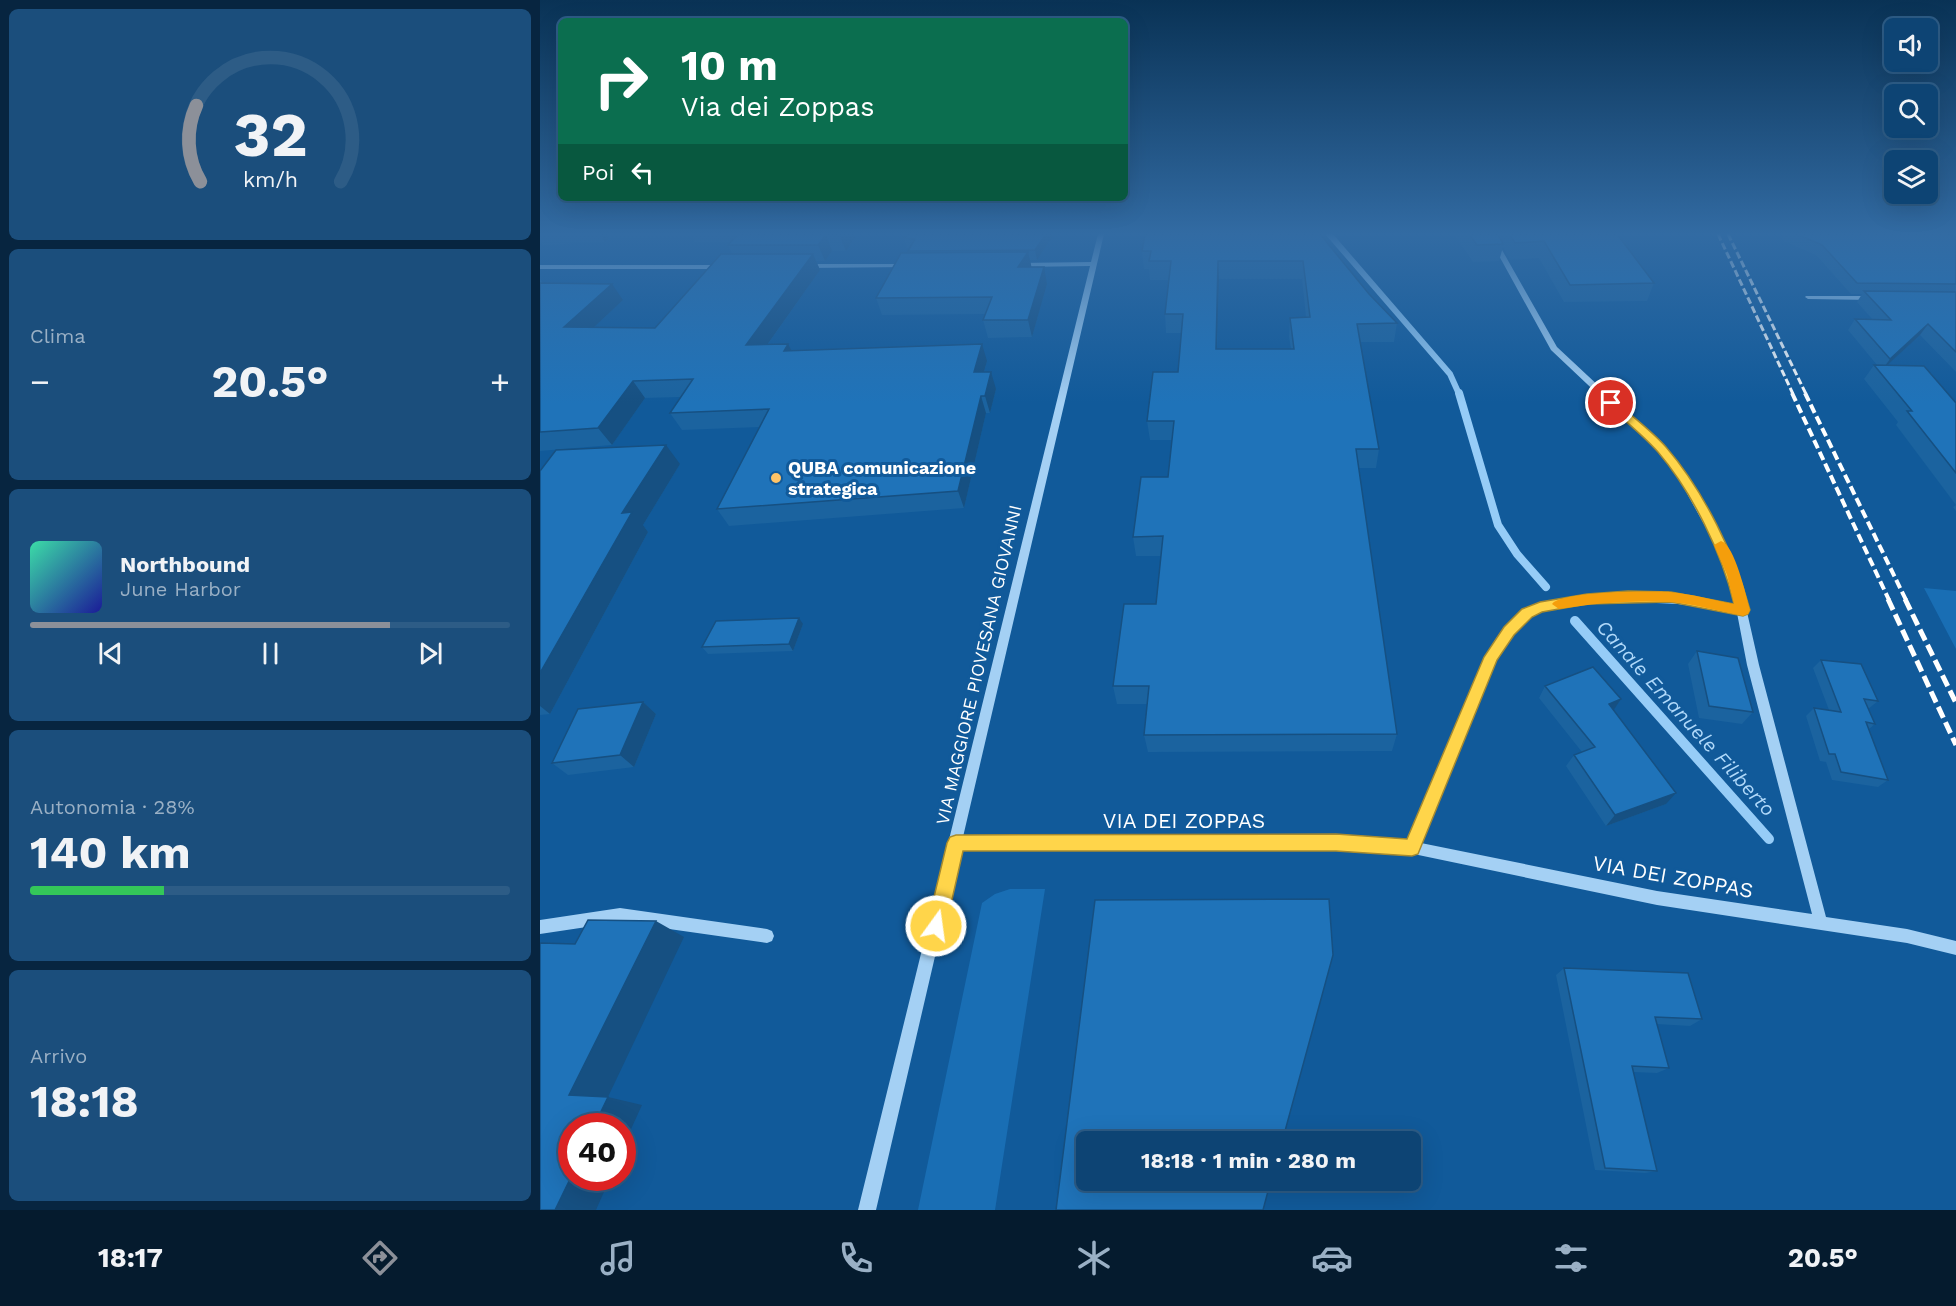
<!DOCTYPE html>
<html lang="it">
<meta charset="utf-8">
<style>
body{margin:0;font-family:"Work Sans",sans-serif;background:#1b4e7c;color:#f1f3f6;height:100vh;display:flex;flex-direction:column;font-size:22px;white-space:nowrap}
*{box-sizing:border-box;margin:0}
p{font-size:20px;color:#9ab0c5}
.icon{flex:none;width:33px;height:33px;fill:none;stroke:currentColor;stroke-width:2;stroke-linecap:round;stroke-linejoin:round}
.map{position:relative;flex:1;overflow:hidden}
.sheet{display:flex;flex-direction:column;gap:9px;padding:9px;background:#072540;width:540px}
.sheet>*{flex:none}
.banner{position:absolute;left:18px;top:18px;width:570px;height:183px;border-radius:9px;box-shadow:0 6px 24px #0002,0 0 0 2px #2d5c86;background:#0b6e4f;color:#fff;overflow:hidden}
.controls{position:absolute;left:1344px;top:18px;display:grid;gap:12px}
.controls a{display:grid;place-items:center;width:54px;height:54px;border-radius:9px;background:#0d4474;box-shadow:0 6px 24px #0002,0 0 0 2px #2d5c86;font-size:30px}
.speed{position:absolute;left:18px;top:1113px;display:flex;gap:12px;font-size:30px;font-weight:700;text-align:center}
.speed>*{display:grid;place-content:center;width:78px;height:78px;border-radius:50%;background:#0d4474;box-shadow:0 6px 24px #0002,0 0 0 2px #2d5c86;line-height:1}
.speed .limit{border:9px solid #d22;background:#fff;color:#111}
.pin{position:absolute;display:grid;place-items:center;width:51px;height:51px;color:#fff;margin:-26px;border:3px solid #fff;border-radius:50%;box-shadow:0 2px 6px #0007}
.me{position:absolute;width:66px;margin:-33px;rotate:14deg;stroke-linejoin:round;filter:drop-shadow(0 0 4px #0008)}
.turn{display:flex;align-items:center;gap:21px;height:126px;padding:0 24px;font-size:27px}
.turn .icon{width:78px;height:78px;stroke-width:2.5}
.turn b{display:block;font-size:42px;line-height:51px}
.then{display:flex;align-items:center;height:57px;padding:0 24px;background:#0003;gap:12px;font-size:22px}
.big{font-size:45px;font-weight:700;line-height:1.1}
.sheet .widget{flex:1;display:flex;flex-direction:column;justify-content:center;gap:9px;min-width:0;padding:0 21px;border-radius:9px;background:#1b4e7c}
.sheet .dial{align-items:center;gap:0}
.dial svg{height:156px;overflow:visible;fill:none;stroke:#2d5c86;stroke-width:7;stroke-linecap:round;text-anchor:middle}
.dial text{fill:#f1f3f6;stroke:none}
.song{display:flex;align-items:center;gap:18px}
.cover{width:72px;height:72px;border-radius:9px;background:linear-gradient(135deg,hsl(160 70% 55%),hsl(240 70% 35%))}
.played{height:6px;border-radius:3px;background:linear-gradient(90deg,#8c9099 75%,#2d5c86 75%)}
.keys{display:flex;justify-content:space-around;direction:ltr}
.heat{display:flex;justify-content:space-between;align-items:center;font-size:33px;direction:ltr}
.charge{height:9px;border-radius:4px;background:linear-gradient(90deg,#34c759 28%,#2d5c86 0)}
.trip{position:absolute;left:536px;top:1131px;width:345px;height:60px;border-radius:9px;background:#0d4474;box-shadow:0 6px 24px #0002,0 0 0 2px #2d5c86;font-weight:700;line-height:60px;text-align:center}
.tab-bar{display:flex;height:96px;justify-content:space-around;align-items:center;background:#051b2e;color:#9ab0c5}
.tab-bar .icon{width:42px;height:42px}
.tab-bar .active{color:#8c9099}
.tab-bar b{font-size:27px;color:#f1f3f6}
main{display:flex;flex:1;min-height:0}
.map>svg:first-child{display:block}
.green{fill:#196eb4}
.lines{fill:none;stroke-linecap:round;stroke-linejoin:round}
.stream-far2{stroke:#96ccf7;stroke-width:6}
.stream-far1{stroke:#96ccf7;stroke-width:8}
.stream{stroke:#96ccf7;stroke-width:10}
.minor{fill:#a4d0f4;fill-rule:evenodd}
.rail-far2{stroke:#fff;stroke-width:3;stroke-dasharray:7 3;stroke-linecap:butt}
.rail-far1{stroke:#fff;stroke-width:4;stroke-dasharray:9 4;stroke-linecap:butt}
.rail{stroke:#fff;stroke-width:5;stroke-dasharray:12 5;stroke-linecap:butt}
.wall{fill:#1b639f;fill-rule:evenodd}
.shaded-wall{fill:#165082}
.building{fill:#1f73b9;stroke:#165082;stroke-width:1.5;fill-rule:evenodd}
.route{fill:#ffd54a;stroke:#a68a30;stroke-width:1.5}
.slow{fill:#f59e0b}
.poi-dot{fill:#ffc467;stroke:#115a9a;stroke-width:2}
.labels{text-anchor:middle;stroke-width:6;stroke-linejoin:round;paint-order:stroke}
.poi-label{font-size:18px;font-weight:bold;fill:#fff;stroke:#115a9a;text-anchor:start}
.street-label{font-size:18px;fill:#fff;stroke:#115a9a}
.water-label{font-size:20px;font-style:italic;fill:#b0d9fa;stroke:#115a9a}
.near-street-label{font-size:21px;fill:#fff;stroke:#115a9a}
</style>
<main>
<section class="sheet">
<div class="widget dial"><svg viewBox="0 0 100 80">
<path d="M14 69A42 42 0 1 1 86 69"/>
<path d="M14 69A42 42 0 0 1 12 30" stroke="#8c9099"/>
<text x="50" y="56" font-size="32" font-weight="700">32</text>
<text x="50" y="72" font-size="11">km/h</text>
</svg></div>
<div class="widget"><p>Clima</p>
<div class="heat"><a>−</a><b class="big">20.5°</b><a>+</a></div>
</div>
<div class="widget">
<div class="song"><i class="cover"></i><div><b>Northbound</b><p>June Harbor</p></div></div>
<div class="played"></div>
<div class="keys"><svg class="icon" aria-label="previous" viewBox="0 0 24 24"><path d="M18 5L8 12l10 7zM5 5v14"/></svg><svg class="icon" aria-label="pause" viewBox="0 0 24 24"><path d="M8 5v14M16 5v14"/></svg><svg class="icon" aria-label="next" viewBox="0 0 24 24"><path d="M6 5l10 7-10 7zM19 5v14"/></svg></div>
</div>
<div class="widget"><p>Autonomia · 28%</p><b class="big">140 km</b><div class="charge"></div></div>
<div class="widget"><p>Arrivo</p><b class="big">18:18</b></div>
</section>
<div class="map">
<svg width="1416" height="1210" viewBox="0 0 1416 1210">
<rect width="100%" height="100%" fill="#115a9a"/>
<path class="green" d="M1384,588L1416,591V649Z
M470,889H505L455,1210H378L442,903L455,894Z"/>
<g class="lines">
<path class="stream-far2" d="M789,234L910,374L919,394"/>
<path class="stream-far1" d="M919,393L958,525L977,554L1006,587"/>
<path class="stream" d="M1035,621L1229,839"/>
<path class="minor" d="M558,234H564L423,837H796L869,841L945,657C954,641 966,621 982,611C994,603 1008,602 1022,599C1080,589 1137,593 1195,604L1189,575L1180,553L1139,479L1118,451L1011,350L947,234H953L1017,347L1124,447L1146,476L1190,553L1199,575L1206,607L1208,610L1207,612L1219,665L1286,917L1367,929L1416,941V955L1367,943L1117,905L864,852L796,849H420L336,1210H318L550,266L477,267L474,265L477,263L551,262ZM1073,601L1138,604L1197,613L1207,665L1272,914L1117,891L881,843C895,808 909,772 924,737C939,700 956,636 992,615C1011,605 1051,603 1073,601Z
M366,264L369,266L368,267L264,268L261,266L264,264Z
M0,265H183L186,267L183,269H0Z
M1266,296H1332L1335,298L1332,300L1268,299L1265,297Z
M80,908L227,929L232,931L234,936L232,941L227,943L80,922L0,934V920Z"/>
<path class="rail-far2" d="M1178,234L1253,394
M1188,234L1266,394"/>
<path class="rail-far1" d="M1252,393L1349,600
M1265,393L1366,600"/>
<path class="rail" d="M1348,599L1416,745
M1365,599L1416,703"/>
</g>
<path class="wall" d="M0,234H317L306,251H292L285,261H276L280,270L228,344L252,351L447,361L444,372L456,389L450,413H446L424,508L189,526L177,509L220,427L142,430L130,413L141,397L105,398L72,445L0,451V279L3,283L83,300L54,327L115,328L192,254L188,245L190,242H155L152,237L69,238L65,242L3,245L0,241Z
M514,234L497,260H490L491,267L507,284L492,337L448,338L443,320L445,314L342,315L336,298L369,252L368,251L369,248H367L364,238Z
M780,234L829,294L857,323L854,342H820L839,449L836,468H819L857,734L852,751L608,752L604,735L607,704H577L573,686L616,604L621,556H596L593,537L628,477L632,440H610L607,421L638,372L642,333H626L625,314L629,280H610L609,269H604L602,251ZM679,279H762L766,317L750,318L749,337L751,349H677Z
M914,234H1077L1114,283L1107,301L1024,302L999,258L970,260L963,247L959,261L933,262Z
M1244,234H1416V372L1380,335L1347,365L1416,403V511L1413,507L1416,505L1356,425L1358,422L1324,379L1334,365H1337L1308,330L1315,319L1333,320L1317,302L1322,294H1311L1276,255L1241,240Z
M140,464L103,525L108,532L10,714L0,715V471Z
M263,624L253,651L168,654L162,647Z
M1157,651L1213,712L1202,724L1159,718L1148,664Z
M1281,660L1338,701L1328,709L1335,724L1329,729L1348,780L1338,787L1292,780L1286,762L1280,761L1266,716L1274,708L1289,710L1273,668Z
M1005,686L1081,699L1073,710L1126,804L1066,826L1026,766L1034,755L1042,752L999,698Z
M103,702L116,714L94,767L28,775L12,763Z
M1024,968L1162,1019L1150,1026L1117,1024L1129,1068L1117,1073L1093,1072L1117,1171L1105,1173L1055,1170L1016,975Z"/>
<path class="shaded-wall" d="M60,234H66L69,238L65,242Z
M300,234H317L306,251L299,235Z
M506,234H514L497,260L495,250Z
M286,235L292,251L285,261L278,245Z
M488,252L492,269L478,267Z
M273,254L280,270L215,362L206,345Z
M678,261L679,279L676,368V349Z
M504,267L507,284L492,337L488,320Z
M72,284L83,300L37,343L24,327Z
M1388,324L1380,335L1342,370L1350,359Z
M248,344L257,361L244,351Z
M442,344L447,361L439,389L434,372Z
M451,372L456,389L450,413L445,396Z
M93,381L105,398L72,445L58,428Z
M441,396L446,413L424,508L418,491Z
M126,445L140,464L103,525L108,532L10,714L0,706V673L82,513Z
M259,618L263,624L253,651L249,644Z
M1081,699L1073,711L1069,704Z
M103,702L116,714L94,767L80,755Z
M1136,793L1126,804L1066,826L1075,815Z
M116,921L144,937L68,1097L102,1105L82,1149V1126H54L29,1095Z
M32,1175V1178H70L56,1210H15Z"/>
<path class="building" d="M198,234H300L299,235H286L278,245H188Z
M368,234H506L495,250L368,251L375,239L364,238Z
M605,234H780L829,294L857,323L817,324L839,449H816L857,734L604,735L609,686H573L584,604H616L623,536L593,537L601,477H628L634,421H607L613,372H638L643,314H625L631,261H609L611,251H602ZM678,261H763L770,317L750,318L754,349H676Z
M929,234H958L963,244L937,245Z
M969,234H1077L1114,283L1030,285L1004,241L975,243Z
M1256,234H1416V284L1317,283L1282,245Z
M488,252L478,267H504L488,320H443L452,297L336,298L361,253Z
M181,254H273L206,345L248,344L244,351L442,344L434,372H451L445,396H441L418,491L177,509L229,409L130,413L153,379L93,381L58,428L0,432V283L72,284L24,327L115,328Z
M1324,291L1416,292V352L1388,324L1350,359L1315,319L1351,320Z
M1334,365L1384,366L1416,403V473L1367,411H1372Z
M126,445L82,513L92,512L0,673V471L16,450Z
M259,618L249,644L162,647L176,621Z
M1157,651L1198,658L1213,712L1169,706Z
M1281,660L1321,664L1338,701L1324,699L1335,724L1326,722L1348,780L1301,772L1295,754H1289L1274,708L1301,712Z
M1053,667L1081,699L1069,704L1136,793L1075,815L1034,755L1055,747L1005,686Z
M103,702L80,755L12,763L38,709Z
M789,899L793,955L742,1142H546V1180H731L723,1210H516L555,900Z
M48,920L116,921L29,1095L68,1097L54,1126H32V1175L15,1210H0V943L35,944Z
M1024,968L1148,973L1162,1019L1115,1017L1129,1068L1092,1066L1117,1171L1065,1168Z"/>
<linearGradient id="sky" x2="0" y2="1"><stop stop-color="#093255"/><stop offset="0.58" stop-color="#326ba3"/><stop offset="1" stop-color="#326ba3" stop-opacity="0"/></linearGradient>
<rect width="1416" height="403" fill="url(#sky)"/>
<path class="route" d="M1067,400H1074C1091,416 1111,430 1126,447C1164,491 1195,555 1210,610L1208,614L1203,616L1131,602L1047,604L1002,612L992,617L974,635L957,660L878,854L872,856L796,851H423L406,926L403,932L396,935L390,932L387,926L407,843L410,837L416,835L796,834L867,839L944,657L964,627L982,609L1000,602L1047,594L1088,591L1131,592L1194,604C1182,553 1152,492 1118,452C1103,435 1084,420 1067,405Z"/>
<path class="slow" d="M1181,541C1195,545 1206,596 1210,610L1208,614L1203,616C1179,611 1154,604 1130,602C1093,600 1055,603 1019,609L1012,604C1021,591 1112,591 1130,592C1152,594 1173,600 1194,604L1187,575L1174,545Z"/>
<circle class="poi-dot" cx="236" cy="478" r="6"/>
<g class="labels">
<g class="poi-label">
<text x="248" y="474">QUBA comunicazione<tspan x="248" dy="21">strategica</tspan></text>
</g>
<g class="street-label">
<text transform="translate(439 665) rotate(-77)" y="6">VIA MAGGIORE PIOVESANA GIOVANNI</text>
</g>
<g class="water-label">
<text transform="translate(1146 718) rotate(48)" y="7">Canale Emanuele Filiberto</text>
</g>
<g class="near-street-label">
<text x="644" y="828">VIA DEI ZOPPAS</text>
<text transform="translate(1133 877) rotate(10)" y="7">VIA DEI ZOPPAS</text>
</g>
</g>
</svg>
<div class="controls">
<a><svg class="icon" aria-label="sound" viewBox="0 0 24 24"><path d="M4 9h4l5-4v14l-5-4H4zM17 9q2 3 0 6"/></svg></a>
<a><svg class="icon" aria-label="search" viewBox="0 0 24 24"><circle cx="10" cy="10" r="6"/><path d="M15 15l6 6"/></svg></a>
<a><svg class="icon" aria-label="layers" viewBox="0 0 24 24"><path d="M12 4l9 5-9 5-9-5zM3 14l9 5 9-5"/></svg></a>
</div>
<div class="speed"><div class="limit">40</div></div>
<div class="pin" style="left:1071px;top:403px;background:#d93025"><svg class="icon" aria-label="arrive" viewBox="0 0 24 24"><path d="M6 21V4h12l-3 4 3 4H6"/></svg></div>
<svg class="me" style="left:396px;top:926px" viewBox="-20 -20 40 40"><circle r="17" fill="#ffd54a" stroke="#fff" stroke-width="3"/><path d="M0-11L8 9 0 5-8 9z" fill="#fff"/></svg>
<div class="trip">18:18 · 1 min · 280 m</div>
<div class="banner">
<div class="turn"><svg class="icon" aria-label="right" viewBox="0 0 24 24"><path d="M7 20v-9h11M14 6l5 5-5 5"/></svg><div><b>10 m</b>Via dei Zoppas</div></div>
<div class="then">Poi<svg class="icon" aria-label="left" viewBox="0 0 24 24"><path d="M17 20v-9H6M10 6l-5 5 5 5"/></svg></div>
</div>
</div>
</main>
<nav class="tab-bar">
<b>18:17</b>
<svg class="icon active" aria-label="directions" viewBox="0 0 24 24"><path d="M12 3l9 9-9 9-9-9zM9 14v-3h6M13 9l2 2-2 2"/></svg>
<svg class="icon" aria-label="music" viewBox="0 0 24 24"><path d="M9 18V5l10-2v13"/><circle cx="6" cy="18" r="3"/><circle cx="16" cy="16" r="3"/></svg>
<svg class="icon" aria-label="phone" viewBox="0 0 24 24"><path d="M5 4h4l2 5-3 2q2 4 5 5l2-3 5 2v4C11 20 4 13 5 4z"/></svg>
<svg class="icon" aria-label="climate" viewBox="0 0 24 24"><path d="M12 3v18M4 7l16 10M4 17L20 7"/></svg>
<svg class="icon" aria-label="car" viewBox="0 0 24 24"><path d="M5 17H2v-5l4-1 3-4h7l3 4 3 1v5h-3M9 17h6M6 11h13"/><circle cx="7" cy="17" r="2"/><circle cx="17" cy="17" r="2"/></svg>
<svg class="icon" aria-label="filters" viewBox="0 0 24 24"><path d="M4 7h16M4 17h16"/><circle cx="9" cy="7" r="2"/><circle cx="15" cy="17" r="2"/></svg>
<b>20.5°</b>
</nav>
